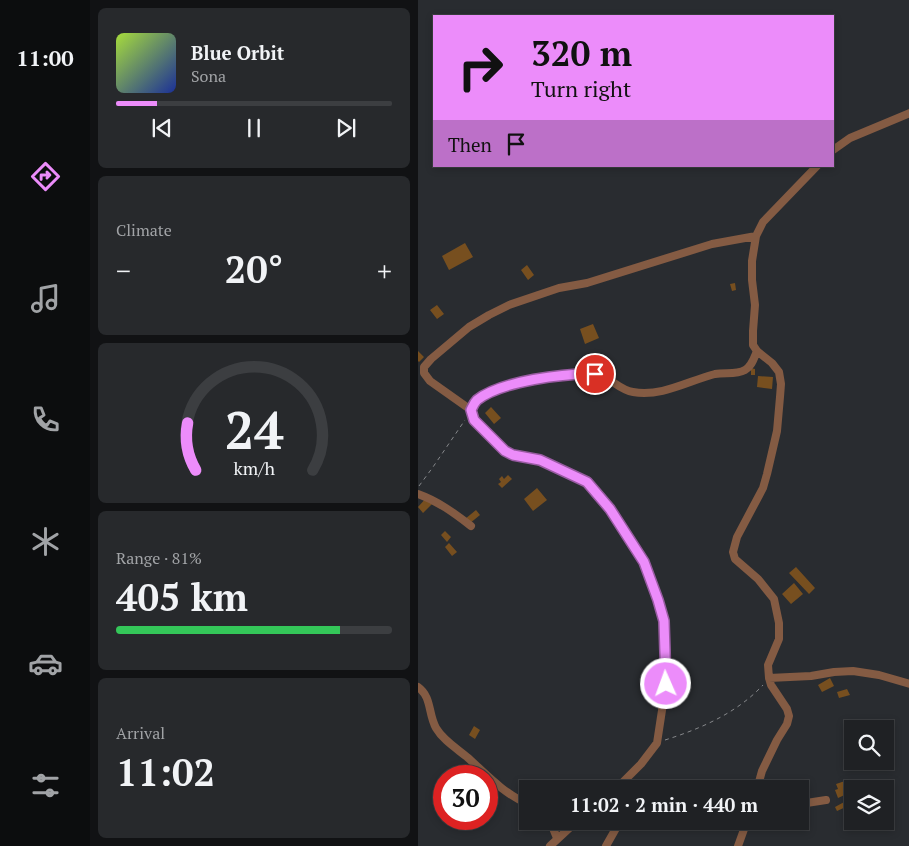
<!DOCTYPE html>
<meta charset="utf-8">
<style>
body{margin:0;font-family:"PT Serif",serif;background:#27292c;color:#f1f3f6;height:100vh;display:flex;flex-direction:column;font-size:19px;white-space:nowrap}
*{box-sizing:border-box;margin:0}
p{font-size:16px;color:#a1a3a6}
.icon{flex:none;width:28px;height:28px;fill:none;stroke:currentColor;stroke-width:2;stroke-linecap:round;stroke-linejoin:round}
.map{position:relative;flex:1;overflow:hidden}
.details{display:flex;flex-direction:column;gap:8px;padding:8px;background:#111214;width:328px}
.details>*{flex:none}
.guide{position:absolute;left:15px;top:15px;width:401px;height:152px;border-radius:0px;box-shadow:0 2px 8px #0003,0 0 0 1px #3c3e41;background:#ec8cfa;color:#111;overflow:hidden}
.tools{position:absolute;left:426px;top:720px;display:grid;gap:10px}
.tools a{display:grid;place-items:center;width:50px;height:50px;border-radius:0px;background:#1f2124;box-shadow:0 2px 8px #0003,0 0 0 1px #3c3e41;font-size:25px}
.speed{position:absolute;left:15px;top:765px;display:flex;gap:10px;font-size:25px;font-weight:700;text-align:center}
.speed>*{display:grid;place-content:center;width:65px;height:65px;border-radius:50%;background:#1f2124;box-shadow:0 2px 8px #0003,0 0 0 1px #3c3e41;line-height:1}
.speed .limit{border:8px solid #d22;background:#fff;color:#111}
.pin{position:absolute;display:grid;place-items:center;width:42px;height:42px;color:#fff;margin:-21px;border:2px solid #fff;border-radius:50%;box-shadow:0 1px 5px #0007}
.me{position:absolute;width:55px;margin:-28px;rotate:358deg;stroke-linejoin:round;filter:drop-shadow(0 0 4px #0008)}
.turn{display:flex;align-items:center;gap:18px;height:105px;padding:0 15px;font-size:22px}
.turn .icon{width:65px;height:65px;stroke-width:2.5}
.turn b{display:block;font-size:35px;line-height:42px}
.then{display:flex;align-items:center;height:48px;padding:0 15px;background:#0003;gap:10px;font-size:19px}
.big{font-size:38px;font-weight:700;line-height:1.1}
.details .widget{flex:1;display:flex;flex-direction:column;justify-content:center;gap:8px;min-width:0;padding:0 18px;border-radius:8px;background:#27292c}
.details .dial{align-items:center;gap:0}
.dial svg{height:130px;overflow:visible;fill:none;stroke:#3c3e41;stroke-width:7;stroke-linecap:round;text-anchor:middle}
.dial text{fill:#f1f3f6;stroke:none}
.song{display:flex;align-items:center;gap:15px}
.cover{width:60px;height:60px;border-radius:8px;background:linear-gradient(135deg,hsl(80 70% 55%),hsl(230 70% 35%))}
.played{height:5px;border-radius:2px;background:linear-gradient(90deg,#ec8cfa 15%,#3c3e41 15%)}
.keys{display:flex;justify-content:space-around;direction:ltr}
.heat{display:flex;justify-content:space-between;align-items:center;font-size:28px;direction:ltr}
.charge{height:8px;border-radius:4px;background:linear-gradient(90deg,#34c759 81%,#3c3e41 0)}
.trip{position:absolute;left:101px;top:780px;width:290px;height:50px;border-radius:0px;background:#1f2124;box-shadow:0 2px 8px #0003,0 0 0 1px #3c3e41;font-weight:700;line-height:50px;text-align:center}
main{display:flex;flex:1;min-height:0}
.tab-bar{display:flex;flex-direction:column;width:90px;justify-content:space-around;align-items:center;background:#0c0d0e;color:#a1a3a6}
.tab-bar .icon{width:35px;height:35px}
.tab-bar .selected{color:#ec8cfa}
.tab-bar b{font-size:22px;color:#f1f3f6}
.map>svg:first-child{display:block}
.building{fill:#774f1f}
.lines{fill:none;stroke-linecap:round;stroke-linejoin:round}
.path{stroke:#86888b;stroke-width:1;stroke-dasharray:4 4;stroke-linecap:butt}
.minor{stroke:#845b43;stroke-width:8}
.route-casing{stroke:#995ba2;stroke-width:12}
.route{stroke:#ec8cfa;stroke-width:9}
</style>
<main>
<nav class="tab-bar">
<b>11:00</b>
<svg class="icon selected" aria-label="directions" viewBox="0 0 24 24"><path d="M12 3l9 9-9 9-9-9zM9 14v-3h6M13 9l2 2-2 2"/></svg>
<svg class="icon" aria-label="music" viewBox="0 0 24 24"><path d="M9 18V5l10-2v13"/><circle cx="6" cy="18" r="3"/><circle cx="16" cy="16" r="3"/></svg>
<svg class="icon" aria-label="phone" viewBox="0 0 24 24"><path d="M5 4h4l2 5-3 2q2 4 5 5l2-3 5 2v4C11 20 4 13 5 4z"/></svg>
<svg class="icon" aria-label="climate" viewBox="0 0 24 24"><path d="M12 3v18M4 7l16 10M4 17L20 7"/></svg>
<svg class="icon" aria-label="car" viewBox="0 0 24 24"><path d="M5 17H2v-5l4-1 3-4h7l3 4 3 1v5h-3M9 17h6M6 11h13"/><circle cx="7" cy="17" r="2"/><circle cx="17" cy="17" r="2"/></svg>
<svg class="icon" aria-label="filters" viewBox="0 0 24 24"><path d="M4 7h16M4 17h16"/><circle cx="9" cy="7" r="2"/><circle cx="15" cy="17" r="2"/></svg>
</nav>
<section class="details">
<div class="widget">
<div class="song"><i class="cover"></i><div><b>Blue Orbit</b><p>Sona</p></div></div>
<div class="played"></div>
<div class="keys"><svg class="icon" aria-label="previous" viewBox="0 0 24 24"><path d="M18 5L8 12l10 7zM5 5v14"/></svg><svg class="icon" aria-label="pause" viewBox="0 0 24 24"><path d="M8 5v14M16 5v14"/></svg><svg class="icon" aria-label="next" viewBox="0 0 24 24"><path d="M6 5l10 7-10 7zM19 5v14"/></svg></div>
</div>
<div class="widget"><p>Climate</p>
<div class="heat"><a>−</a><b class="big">20°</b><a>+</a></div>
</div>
<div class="widget dial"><svg viewBox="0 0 100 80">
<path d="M14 69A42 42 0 1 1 86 69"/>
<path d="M14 69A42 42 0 0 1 9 40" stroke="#ec8cfa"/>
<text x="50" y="56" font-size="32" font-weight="700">24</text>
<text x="50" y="72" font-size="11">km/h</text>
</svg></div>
<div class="widget"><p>Range · 81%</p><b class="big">405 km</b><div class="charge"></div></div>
<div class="widget"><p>Arrival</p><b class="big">11:02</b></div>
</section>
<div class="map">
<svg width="492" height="846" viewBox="0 0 492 846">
<rect width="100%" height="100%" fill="#292c30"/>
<path class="building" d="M47,243L55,257L31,270L24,256Z
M109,265L116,275L110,280L103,270Z
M317,283L318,290L314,291L312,284Z
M19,305L26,314L19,319L12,310Z
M175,324L181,338L167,344L162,329Z
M0,351L6,357L1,362L0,361Z
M333,368L337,369V375H333Z
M340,376L355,377L354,389L339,387Z
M73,407L83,418L76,424L67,413Z
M90,475L94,479L84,488L80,484L83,482L81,479L84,476L86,479Z
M119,488L129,500L115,511L106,499Z
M9,497L15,503L5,513L0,507Z
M58,510L62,515L51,524L47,519Z
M27,531L33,537L29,542L23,535Z
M31,543L39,552L34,556L27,547Z
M378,567L397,588L391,594L371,573Z
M376,583L385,594L373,604L364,594Z
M412,678L416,686L404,692L400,685Z
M429,689L432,695L421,698L419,692Z
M56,726L62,730L57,739L51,735Z
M427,781L431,793L420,798L417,790L420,789L418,784Z
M428,801L430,806L419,811L417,807Z"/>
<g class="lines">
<path class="path" d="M1,486L15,467L47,420
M247,740C282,729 319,713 345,685"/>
<path class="minor" d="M415,150L432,138L492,113
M53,410L12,381L6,373V367L13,359L51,327L71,315L91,305L141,288L169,283L294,244L338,236
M0,494C20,501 36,513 53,526
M351,678L393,676L416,672L435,671L461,675L492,684
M0,687C14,697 10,714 18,728C25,740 38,748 49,757C68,774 86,794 110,804
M198,789L223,764L239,743L248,684L246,621L226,562L192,509L169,483L122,460L95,455L87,451L55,420L53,410C61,395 78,389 94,384C120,380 148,373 174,373C190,374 200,390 215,392C244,397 270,381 297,374C307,372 318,375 327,370C334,366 336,358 339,351
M339,789L344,771L359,740L369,724L371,716L369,709L353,685L351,678L350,665L361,639V623L356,599L340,579L317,559L315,552L319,537L345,488L349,474L359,431L362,397L363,384L361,372L354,363L339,351L335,345V331L337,305L334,280V261L338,236L345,222L399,166
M382,804L408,800
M132,821L139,838
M132,846L159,821
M188,846L201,823
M320,846L329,821"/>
</g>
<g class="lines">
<defs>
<path id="route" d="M177,374C147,373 83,381 59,400C56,403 55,406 53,410L56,420L87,451L95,455L122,460L169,482L192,509L226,562L240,600L246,621L248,684"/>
</defs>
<use href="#route" class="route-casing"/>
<use href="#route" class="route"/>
</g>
</svg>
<div class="tools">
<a><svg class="icon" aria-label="search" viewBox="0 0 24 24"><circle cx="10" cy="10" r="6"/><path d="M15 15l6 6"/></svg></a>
<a><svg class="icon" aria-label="layers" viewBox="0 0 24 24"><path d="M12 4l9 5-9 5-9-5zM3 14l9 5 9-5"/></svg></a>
</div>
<div class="speed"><div class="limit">30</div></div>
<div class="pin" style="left:177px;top:374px;background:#d93025"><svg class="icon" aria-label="arrive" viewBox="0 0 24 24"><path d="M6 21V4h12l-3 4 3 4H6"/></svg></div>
<svg class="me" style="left:248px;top:684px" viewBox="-20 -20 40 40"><circle r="17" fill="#ec8cfa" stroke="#fff" stroke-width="3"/><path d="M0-11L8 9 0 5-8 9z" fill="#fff"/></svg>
<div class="trip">11:02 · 2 min · 440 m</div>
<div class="guide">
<div class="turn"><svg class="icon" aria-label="right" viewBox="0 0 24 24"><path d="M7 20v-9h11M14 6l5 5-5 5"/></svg><div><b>320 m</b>Turn right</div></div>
<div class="then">Then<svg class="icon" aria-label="arrive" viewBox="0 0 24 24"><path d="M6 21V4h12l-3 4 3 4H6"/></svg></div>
</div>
</div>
</main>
